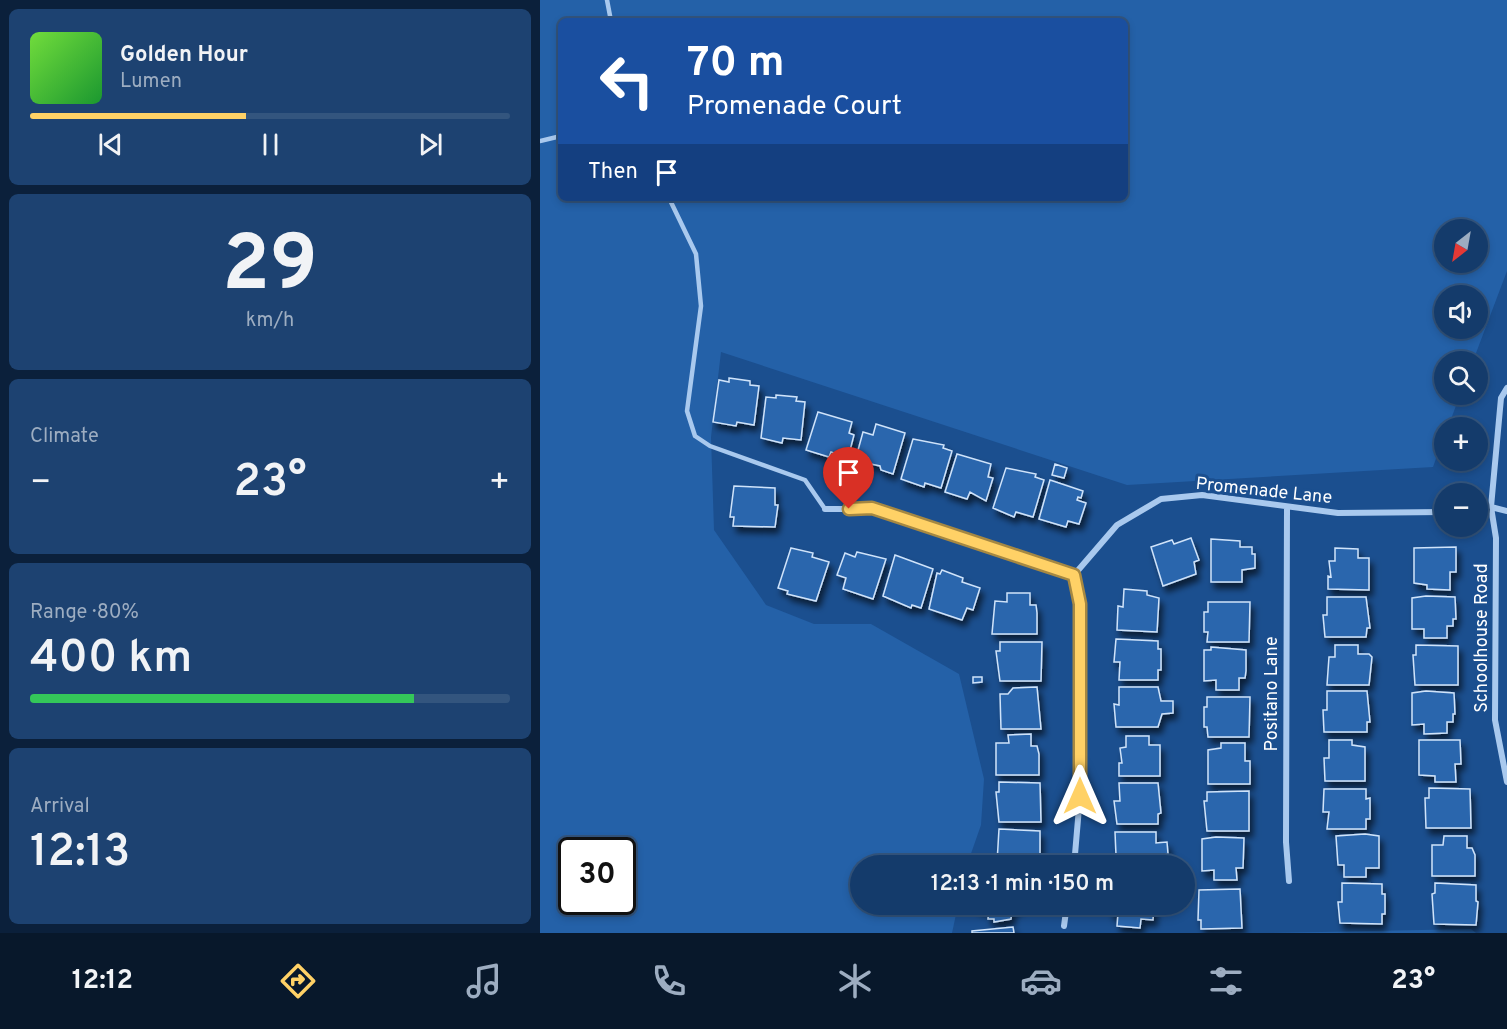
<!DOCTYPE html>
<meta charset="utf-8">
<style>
body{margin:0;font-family:Overpass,sans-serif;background:#1d4271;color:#f1f3f6;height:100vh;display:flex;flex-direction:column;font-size:22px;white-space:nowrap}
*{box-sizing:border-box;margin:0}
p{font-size:20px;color:#9dadc1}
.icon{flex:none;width:33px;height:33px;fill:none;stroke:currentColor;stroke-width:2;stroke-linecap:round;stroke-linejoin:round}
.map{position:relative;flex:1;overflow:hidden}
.details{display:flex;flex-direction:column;gap:9px;padding:9px;background:#0b203b;width:540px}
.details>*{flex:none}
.top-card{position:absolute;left:18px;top:18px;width:570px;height:183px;border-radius:9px;box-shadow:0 3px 9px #0003,0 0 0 2px #33557e;background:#1a4fa0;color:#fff;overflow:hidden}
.needle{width:39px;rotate:211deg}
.buttons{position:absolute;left:894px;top:219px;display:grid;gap:12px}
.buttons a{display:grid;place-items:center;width:54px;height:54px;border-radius:50%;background:#143b6b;box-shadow:0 3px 9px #0003,0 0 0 2px #33557e;font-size:30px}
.speed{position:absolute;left:18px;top:837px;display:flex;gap:12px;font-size:30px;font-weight:700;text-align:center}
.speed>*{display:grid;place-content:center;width:78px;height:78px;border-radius:50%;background:#143b6b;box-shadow:0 3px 9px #0003,0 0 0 2px #33557e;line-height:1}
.speed .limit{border:3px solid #111;border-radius:9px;background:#fff;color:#111}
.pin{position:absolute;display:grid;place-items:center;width:51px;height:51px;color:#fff;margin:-62px -26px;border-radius:50% 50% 50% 0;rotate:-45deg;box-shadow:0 0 6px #0007}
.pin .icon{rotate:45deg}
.me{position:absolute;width:66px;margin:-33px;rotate:0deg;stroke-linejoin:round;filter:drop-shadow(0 0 4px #0008)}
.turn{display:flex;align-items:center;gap:21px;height:126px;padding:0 30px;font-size:27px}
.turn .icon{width:78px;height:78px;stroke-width:2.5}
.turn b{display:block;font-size:42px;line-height:51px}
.then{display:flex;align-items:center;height:57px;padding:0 30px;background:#0003;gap:12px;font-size:22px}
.big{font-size:45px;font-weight:600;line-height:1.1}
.details .widget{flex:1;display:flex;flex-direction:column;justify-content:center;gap:9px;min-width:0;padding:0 21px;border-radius:9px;background:#1d4271}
.details .dial{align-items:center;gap:0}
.dial b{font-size:78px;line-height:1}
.song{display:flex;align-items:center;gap:18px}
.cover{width:72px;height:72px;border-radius:9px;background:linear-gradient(135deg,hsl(100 70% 55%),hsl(130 70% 35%))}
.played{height:6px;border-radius:3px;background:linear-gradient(90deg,#ffd166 45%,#33557e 45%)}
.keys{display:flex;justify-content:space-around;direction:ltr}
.heat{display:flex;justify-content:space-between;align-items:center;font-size:33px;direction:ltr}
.charge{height:9px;border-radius:4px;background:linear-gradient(90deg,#34c759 80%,#33557e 0)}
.trip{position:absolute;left:310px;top:855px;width:345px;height:60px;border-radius:30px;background:#143b6b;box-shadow:0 3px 9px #0003,0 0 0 2px #33557e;font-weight:600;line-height:60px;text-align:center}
.tab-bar{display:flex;height:96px;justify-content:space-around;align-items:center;background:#08182b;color:#9dadc1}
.tab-bar .icon{width:42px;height:42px}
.tab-bar .active{color:#ffd166}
.tab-bar b{font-size:27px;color:#f1f3f6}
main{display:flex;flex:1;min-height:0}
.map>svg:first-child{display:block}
.green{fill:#2461a8;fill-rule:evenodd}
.building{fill:#2a66ad;stroke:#cfe3fa;stroke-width:1.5;filter:url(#shadow)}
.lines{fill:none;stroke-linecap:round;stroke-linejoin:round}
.lane{stroke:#a9c9ee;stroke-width:4.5}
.street{stroke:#a9c9ee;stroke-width:6}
.route-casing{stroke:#a68842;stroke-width:15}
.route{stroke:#ffd166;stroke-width:10}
.labels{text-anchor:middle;stroke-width:6;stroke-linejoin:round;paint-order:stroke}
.street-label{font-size:18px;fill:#fff;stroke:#1b4f8f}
</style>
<main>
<section class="details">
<div class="widget">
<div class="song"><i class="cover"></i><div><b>Golden Hour</b><p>Lumen</p></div></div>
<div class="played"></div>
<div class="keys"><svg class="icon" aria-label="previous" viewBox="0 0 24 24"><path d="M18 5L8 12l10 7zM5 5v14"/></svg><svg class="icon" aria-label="pause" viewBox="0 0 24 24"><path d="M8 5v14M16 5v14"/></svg><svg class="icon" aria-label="next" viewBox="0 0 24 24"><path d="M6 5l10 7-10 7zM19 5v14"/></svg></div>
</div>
<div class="widget dial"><b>29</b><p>km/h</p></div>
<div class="widget"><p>Climate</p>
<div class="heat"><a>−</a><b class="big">23°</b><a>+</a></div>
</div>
<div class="widget"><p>Range · 80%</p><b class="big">400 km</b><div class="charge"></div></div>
<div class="widget"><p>Arrival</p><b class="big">12:13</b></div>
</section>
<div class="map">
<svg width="967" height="933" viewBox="0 0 967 933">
<defs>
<filter id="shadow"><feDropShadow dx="3.5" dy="6" stdDeviation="3" flood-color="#0009"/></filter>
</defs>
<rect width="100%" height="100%" fill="#1b4f8f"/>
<path class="green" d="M0,0H967V271L933,361L904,362V394L920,395L908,427L904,428V436L893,467L587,485L181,352L171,437L174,530L226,605L274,624H331L419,674L444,779L441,825L427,865L321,866V904L418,905L412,933H0ZM21,21H585V198H21ZM904,230H938V262H904ZM904,296H938V328H904ZM32,850H82V902H32Z
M931,929L936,933H726Z"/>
<path class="building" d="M189,378L210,381V385L219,386L214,425L197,422L196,426L173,422L179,380L189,382Z
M236,395L257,397L256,401L265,402L261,440L243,438L242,443L221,438L226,397L236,398Z
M278,412L312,422L309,433L314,435L308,458L291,452L289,457L266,450Z
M336,424L365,433L353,474L341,470L340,466L326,463L328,458L317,454L323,432L333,435Z
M373,439L404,445L403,448L412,451L401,488L385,483L384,487L361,479Z
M417,454L451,464L448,477L453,478L446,501L430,492L427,499L405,492Z
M515,464L527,468L524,478L512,475Z
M466,468L496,474L495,477L504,480L493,517L476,512L474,517L453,508Z
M510,480L543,491L541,498L538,497L537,500L546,503L539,524L528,521L526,527L499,519Z
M194,486L235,488V505H238L235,527L193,526L194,517H190Z
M651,538L659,560L654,562L656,574L623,586L611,547L632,540L634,544Z
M671,539L700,541V547H712V554H715V568L702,570V582H671Z
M916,547V572H910V590L887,589V585L874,583V548Z
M251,548L273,553L272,557L289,562L276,601L247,594L248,591L238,588Z
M795,548L818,549V558H829V590L788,589V576L791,577L789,561H795Z
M317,552L346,559L333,599L303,589L306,578L297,575L305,553L315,557Z
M355,555L393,569L381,608L372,605L371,608L343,596Z
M402,570L423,578L422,582L440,588L433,610L427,608L422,620L389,609L397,573L400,574Z
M584,589L607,591V595L619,598L617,632L577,630L578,606L583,607Z
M467,593H490V605H496L497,613V634H452L455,601L467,602Z
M886,596L915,597L916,619H913V626H907V638H884V629H872V598Z
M787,597H826L830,628H827L826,637H785L783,615H787Z
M668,602H710L709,642H667L668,632H664V612H668Z
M576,639L618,641V649H621V670H618V680H579L580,662H574Z
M460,642H502L501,681H460L456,651H460Z
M795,645H818V654H829L832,657L829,685H787L789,657H795Z
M876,645L918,646V685H875L873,655H876Z
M671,647L706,650V671L705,678H699V690H676V680L664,681V650H671Z
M433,677H442V682L433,683Z
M497,687L501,729H461L460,694H468L473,688Z
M579,687H618L621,701H633V713L622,714L618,727H576L574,704L579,705Z
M787,691H827L830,722H827V732H784L783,710H787Z
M886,691L914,693L915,714H913V722H907V733L884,734V724L872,725V693Z
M667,697H710L709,737H668L667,727H664V707H667Z
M491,734V746H497L499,754V775H456V743H469L468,735Z
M586,736H609V745H620V776H579V763H582L580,748L586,747Z
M789,740H812V745L825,747V781H785L784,758H789Z
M879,740H920L921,764H915L916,782H895V776L879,775Z
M681,743H705V761H710V784H668V750L681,748Z
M459,782L500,783L501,822H459L456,792H459Z
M579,783H618L621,813L618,814V824H577L574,801H580Z
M889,788L930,789L931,828H886L885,798H889Z
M784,789H826V799L830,798V819H826V829H787L789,812H783Z
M709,791V831H667L664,801H667V792Z
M459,829L500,831V855L495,854L494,866L457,863Z
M575,832H616V843L627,842L628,854H616L617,866H580V855H576Z
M825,834L839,836V868H826V877H804V865H798L796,836Z
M904,836H927V848H932L935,855V876H892V845H903Z
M676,837L704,838L703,868H696L697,880H674V870L662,871V839Z
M802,883L842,884V894H845V914H842V924L800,923L798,902H802Z
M895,883L936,885V901L938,902L936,925L894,924L892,894L895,893Z
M700,889L702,928L661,929V920H658L659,890Z
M437,904H478V908H472L471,919L454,922V919H448L449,909L437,908Z
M572,904H614L613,920L601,919L600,928L577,926L578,914H571Z
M473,927L474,933H432V931Z"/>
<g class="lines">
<path class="lane" d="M67,0L71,21
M0,141L21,136
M129,198L156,254L161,306L147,411L155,436L170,446L265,480L285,509"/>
<path class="street" d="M967,388L961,398L951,507L956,538L955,720L967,782
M747,507L746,842L749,881
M285,509H332L534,575
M938,510L951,507L967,511
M534,575L577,525L621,499L662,495L798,513L904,512
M534,866L540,796V604L534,575
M524,926L527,904"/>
</g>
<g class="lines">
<defs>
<path id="route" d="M309,509L332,508L534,575L540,604V796"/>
</defs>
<use href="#route" class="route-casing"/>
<use href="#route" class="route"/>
</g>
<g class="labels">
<g class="street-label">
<text transform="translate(724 490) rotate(6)" y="6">Promenade Lane</text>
<text transform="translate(941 638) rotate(-90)" y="6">Schoolhouse Road</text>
<text transform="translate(731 694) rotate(-90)" y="6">Positano Lane</text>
</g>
</g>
</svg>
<div class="buttons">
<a><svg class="needle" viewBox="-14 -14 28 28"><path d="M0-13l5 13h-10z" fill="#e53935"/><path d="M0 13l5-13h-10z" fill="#9dadc1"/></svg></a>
<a><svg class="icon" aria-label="sound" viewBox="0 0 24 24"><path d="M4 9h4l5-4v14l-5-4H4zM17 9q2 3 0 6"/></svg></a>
<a><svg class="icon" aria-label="search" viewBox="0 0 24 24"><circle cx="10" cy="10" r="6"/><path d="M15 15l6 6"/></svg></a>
<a>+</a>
<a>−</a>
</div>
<div class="speed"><div class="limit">30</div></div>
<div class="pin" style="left:309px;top:509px;background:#d93025"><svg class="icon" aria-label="arrive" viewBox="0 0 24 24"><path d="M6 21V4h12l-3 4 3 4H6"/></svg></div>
<svg class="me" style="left:540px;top:796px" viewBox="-20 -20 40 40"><path d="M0-17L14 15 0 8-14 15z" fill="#ffd166" stroke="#fff" stroke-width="4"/></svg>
<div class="trip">12:13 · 1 min · 150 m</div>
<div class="top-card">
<div class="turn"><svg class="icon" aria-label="left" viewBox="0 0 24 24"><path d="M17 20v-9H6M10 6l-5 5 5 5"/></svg><div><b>70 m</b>Promenade Court</div></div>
<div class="then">Then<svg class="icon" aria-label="arrive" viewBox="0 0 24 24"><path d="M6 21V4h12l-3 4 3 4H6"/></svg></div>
</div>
</div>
</main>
<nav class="tab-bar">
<b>12:12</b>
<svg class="icon active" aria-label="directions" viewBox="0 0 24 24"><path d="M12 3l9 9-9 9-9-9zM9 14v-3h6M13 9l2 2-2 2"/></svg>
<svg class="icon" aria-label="music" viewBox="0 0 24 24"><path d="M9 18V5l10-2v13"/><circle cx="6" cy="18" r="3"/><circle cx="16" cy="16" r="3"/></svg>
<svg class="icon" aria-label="phone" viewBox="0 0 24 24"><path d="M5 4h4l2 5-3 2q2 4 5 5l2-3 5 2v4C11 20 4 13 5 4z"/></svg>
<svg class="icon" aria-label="climate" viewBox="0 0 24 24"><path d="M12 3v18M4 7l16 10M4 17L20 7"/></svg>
<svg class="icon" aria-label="car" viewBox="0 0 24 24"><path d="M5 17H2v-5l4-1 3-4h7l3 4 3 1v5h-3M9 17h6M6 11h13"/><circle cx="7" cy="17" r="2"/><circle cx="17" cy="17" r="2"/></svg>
<svg class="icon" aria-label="filters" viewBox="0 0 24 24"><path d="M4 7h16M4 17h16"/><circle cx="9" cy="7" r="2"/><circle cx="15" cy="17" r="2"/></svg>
<b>23°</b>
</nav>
